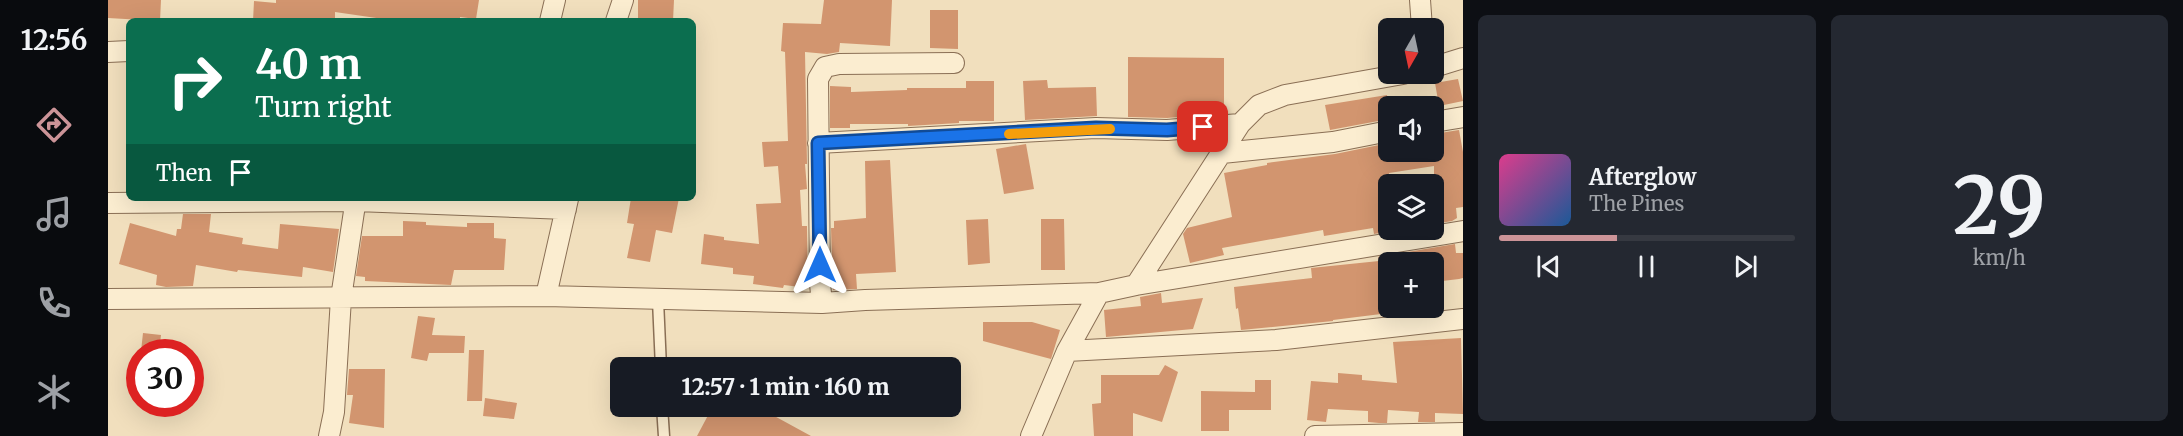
<!DOCTYPE html>
<meta charset="utf-8">
<style>
body{margin:0;font-family:Merriweather,serif;background:#242831;color:#f1f3f6;height:100vh;display:flex;flex-direction:column;font-size:22px;white-space:nowrap}
*{box-sizing:border-box;margin:0}
p{font-size:20px;color:#9ea1a6}
.icon{flex:none;width:33px;height:33px;fill:none;stroke:currentColor;stroke-width:2;stroke-linecap:round;stroke-linejoin:round}
.map{position:relative;flex:1;overflow:hidden}
.details{display:flex;flex-direction:column;gap:15px;padding:15px;background:#0d0f14;width:720px}
.details>*{flex:none}
.hud{position:absolute;left:18px;top:18px;width:570px;height:183px;border-radius:9px;box-shadow:0 6px 24px #0002;background:#0b6e4f;color:#fff;overflow:hidden}
.needle{width:39px;rotate:189deg}
.fabs{position:absolute;left:1270px;top:18px;display:grid;gap:12px}
.fabs a{display:grid;place-items:center;width:66px;height:66px;border-radius:9px;background:#171b24;box-shadow:0 6px 24px #0002;font-size:30px}
.speed{position:absolute;left:18px;top:339px;display:flex;gap:12px;font-size:30px;font-weight:700;text-align:center}
.speed>*{display:grid;place-content:center;width:78px;height:78px;border-radius:50%;background:#171b24;box-shadow:0 6px 24px #0002;line-height:1}
.speed .limit{border:9px solid #d22;background:#fff;color:#111}
.pin{position:absolute;display:grid;place-items:center;width:51px;height:51px;color:#fff;margin:-26px;border-radius:12px;box-shadow:0 3px 9px #0006}
.me{position:absolute;width:66px;margin:-33px;rotate:0deg;stroke-linejoin:round;filter:drop-shadow(0 0 4px #0008)}
.turn{display:flex;align-items:center;gap:21px;height:126px;padding:0 30px;font-size:27px}
.turn .icon{width:78px;height:78px;stroke-width:2.5}
.turn b{display:block;font-size:42px;line-height:51px}
.then{display:flex;align-items:center;height:57px;padding:0 30px;background:#0003;gap:12px;font-size:22px}
.details .card{flex:1;display:flex;flex-direction:column;justify-content:center;gap:9px;min-width:0;padding:0 21px;border-radius:9px;background:#242831}
.details .dial{align-items:center;gap:0}
.dial b{font-size:78px;line-height:1}
.song{display:flex;align-items:center;gap:18px}
.cover{width:72px;height:72px;border-radius:9px;background:linear-gradient(135deg,hsl(330 70% 55%),hsl(210 70% 35%))}
.played{height:6px;border-radius:3px;background:linear-gradient(90deg,#cc9498 40%,#363941 40%)}
.keys{display:flex;justify-content:space-around;direction:ltr}
.details .tiles{flex:1;display:grid;gap:15px;grid-template-columns:repeat(2,1fr)}
.trip{position:absolute;left:502px;top:357px;width:351px;height:60px;border-radius:9px;background:#171b24;box-shadow:0 6px 24px #0002;font-weight:800;line-height:60px;text-align:center}
main{display:flex;flex:1;min-height:0}
.menu{display:flex;flex-direction:column;width:108px;justify-content:space-around;align-items:center;background:#090b0e;color:#9ea1a6}
.menu .icon{width:42px;height:42px}
.menu .on{color:#cc9498}
.menu b{font-size:27px;color:#f1f3f6}
.map>svg:first-child{display:block}
.building{fill:#d2956f}
.lines{fill:none;stroke-linecap:round;stroke-linejoin:round}
.service-casing{stroke:#8a6f55;stroke-width:13}
.minor-casing{stroke:#8a6f55;stroke-width:22}
.service{stroke:#fbedd0;stroke-width:10}
.minor{stroke:#fbedd0;stroke-width:20}
.route-casing{stroke:#114b97;stroke-width:15}
.route{stroke:#1a73e8;stroke-width:10}
.slow{stroke:#f59e0b;stroke-width:10}
</style>
<main>
<nav class="menu">
<b>12:56</b>
<svg class="icon on" aria-label="directions" viewBox="0 0 24 24"><path d="M12 3l9 9-9 9-9-9zM9 14v-3h6M13 9l2 2-2 2"/></svg>
<svg class="icon" aria-label="music" viewBox="0 0 24 24"><path d="M9 18V5l10-2v13"/><circle cx="6" cy="18" r="3"/><circle cx="16" cy="16" r="3"/></svg>
<svg class="icon" aria-label="phone" viewBox="0 0 24 24"><path d="M5 4h4l2 5-3 2q2 4 5 5l2-3 5 2v4C11 20 4 13 5 4z"/></svg>
<svg class="icon" aria-label="climate" viewBox="0 0 24 24"><path d="M12 3v18M4 7l16 10M4 17L20 7"/></svg>
</nav>
<div class="map">
<svg width="1355" height="436" viewBox="0 0 1355 436">
<rect width="100%" height="100%" fill="#f1dfbd"/>
<path class="building" d="M0,0H53L52,21L0,18Z
M168,0H371L368,19L352,17V19L339,18V21H289L227,12V21H145L146,1L168,3Z
M530,0H566L565,21L530,19Z
M716,0H784L782,46L732,43L731,52L719,54L697,52L699,164H697L699,189L692,190L694,226H699L700,288L676,285L675,288L645,284L646,276L625,274V268L593,264L596,234L616,237V240L651,244L648,204L673,203L670,166L656,167L654,142L680,141L677,52L673,51L675,23L713,24Z
M822,10H850V49L822,48Z
M1020,57L1116,58V113L1059,118L1020,117Z
M1350,79L1355,101L1331,106L1327,83Z
M939,80L940,88L988,87L989,116L917,120L915,81Z
M858,81H886V121H851V123L800,126V124H742V128H722V86L743,87V92L799,90V88H858Z
M1279,95L1281,119L1222,130L1217,105Z
M1351,130L1355,152V207L1348,208L1349,218L1344,221L1326,224V166L1281,173V230H1290L1266,234L1265,228L1216,236L1215,230L1114,248L1116,255L1082,263L1075,234L1079,228L1124,217L1116,173L1159,165V163L1227,154L1276,144L1277,152H1326V134Z
M918,144L926,189L896,194L888,149Z
M782,160L788,272L748,274L749,289L725,290L723,228H726V221L758,218L757,161Z
M523,198H571L564,233L548,230L542,262L519,258L526,224L519,223Z
M75,214H103L101,232L135,238L134,244L170,249L172,224L231,229L225,272L195,267L194,277L130,270L129,272L88,265L85,286L58,287L48,285L49,275L11,264L22,223L68,236L69,229H73Z
M880,219L882,263L860,265L858,220Z
M933,219H956L957,270H933Z
M295,221L318,222V225L359,227V223H386V238L398,239L396,270H346L343,285L257,281V277L248,276L254,236H295Z
M1347,244L1348,253H1355V278L1351,279L1326,282V262H1281V313L1225,320V321L1133,330L1130,308L1128,309L1126,287L1204,278L1203,268L1271,261L1270,257Z
M1053,293L1054,303L1095,298L1085,329L998,337L996,310L1033,306L1032,297Z
M310,316L327,318L324,335L357,336L356,353H321L319,361L303,358Z
M875,322H924L952,330L943,359L875,341Z
M35,333L53,335L51,352L33,351Z
M1353,338L1355,414L1327,413V422H1310L1311,412L1280,410L1279,423H1271L1260,422V411L1220,409L1218,422L1199,420L1203,381L1230,383V373L1254,375V380L1289,383L1285,342Z
M361,350H376L374,401H359Z
M1057,365L1070,372L1054,422L1025,413V436H986L984,404L993,403V375H1051Z
M241,369H277L276,428L241,423L245,395H239Z
M1147,380H1163V410H1121V431H1093V391L1147,392Z
M377,398L409,403L406,419L375,416Z
M605,406H648L703,436H589Z"/>
<g class="lines">
<defs>
<path id="service" d="M550,300L553,368
M554,406L556,436"/>
<path id="minor" d="M1312,0L1314,28
M442,21L447,0
M508,21L515,0
M0,52L21,51
M1326,67L1355,58
M1326,122L1355,117
M710,143L988,128L1059,130L1132,124
M1114,153L1225,142L1281,131
M0,203L248,201L458,209
M1028,285L1355,231
M438,296L460,199
M0,299L438,296L714,303L757,300L991,293L1028,285L1132,124L1151,105L1177,95L1295,74
M714,303L712,284L710,79L717,67L731,64L846,63
M959,351L1168,340L1355,319
M221,436L226,412L233,298L248,198
M923,436L959,351L991,293
M1207,436L1355,433"/>
</defs>
<use href="#service" class="service-casing"/>
<use href="#minor" class="minor-casing"/>
<use href="#service" class="service"/>
<use href="#minor" class="minor"/>
</g>
<g class="lines">
<defs>
<path id="route" d="M712,265L710,143L988,128L1059,130L1095,127"/>
</defs>
<use href="#route" class="route-casing"/>
<use href="#route" class="route"/>
<path class="slow" d="M901,134L1002,129"/>
</g>
</svg>
<div class="fabs">
<a><svg class="needle" viewBox="-14 -14 28 28"><path d="M0-13l5 13h-10z" fill="#e53935"/><path d="M0 13l5-13h-10z" fill="#9ea1a6"/></svg></a>
<a><svg class="icon" aria-label="sound" viewBox="0 0 24 24"><path d="M4 9h4l5-4v14l-5-4H4zM17 9q2 3 0 6"/></svg></a>
<a><svg class="icon" aria-label="layers" viewBox="0 0 24 24"><path d="M12 4l9 5-9 5-9-5zM3 14l9 5 9-5"/></svg></a>
<a>+</a>
</div>
<div class="speed"><div class="limit">30</div></div>
<div class="pin" style="left:1095px;top:127px;background:#d93025"><svg class="icon" aria-label="arrive" viewBox="0 0 24 24"><path d="M6 21V4h12l-3 4 3 4H6"/></svg></div>
<svg class="me" style="left:712px;top:265px" viewBox="-20 -20 40 40"><path d="M0-17L14 15 0 8-14 15z" fill="#1a73e8" stroke="#fff" stroke-width="4"/></svg>
<div class="trip">12:57 · 1 min · 160 m</div>
<div class="hud">
<div class="turn"><svg class="icon" aria-label="right" viewBox="0 0 24 24"><path d="M7 20v-9h11M14 6l5 5-5 5"/></svg><div><b>40 m</b>Turn right</div></div>
<div class="then">Then<svg class="icon" aria-label="arrive" viewBox="0 0 24 24"><path d="M6 21V4h12l-3 4 3 4H6"/></svg></div>
</div>
</div>
<section class="details">
<div class="tiles">
<div class="card">
<div class="song"><i class="cover"></i><div><b>Afterglow</b><p>The Pines</p></div></div>
<div class="played"></div>
<div class="keys"><svg class="icon" aria-label="previous" viewBox="0 0 24 24"><path d="M18 5L8 12l10 7zM5 5v14"/></svg><svg class="icon" aria-label="pause" viewBox="0 0 24 24"><path d="M8 5v14M16 5v14"/></svg><svg class="icon" aria-label="next" viewBox="0 0 24 24"><path d="M6 5l10 7-10 7zM19 5v14"/></svg></div>
</div>
<div class="card dial"><b>29</b><p>km/h</p></div>
</div>
</section>
</main>
